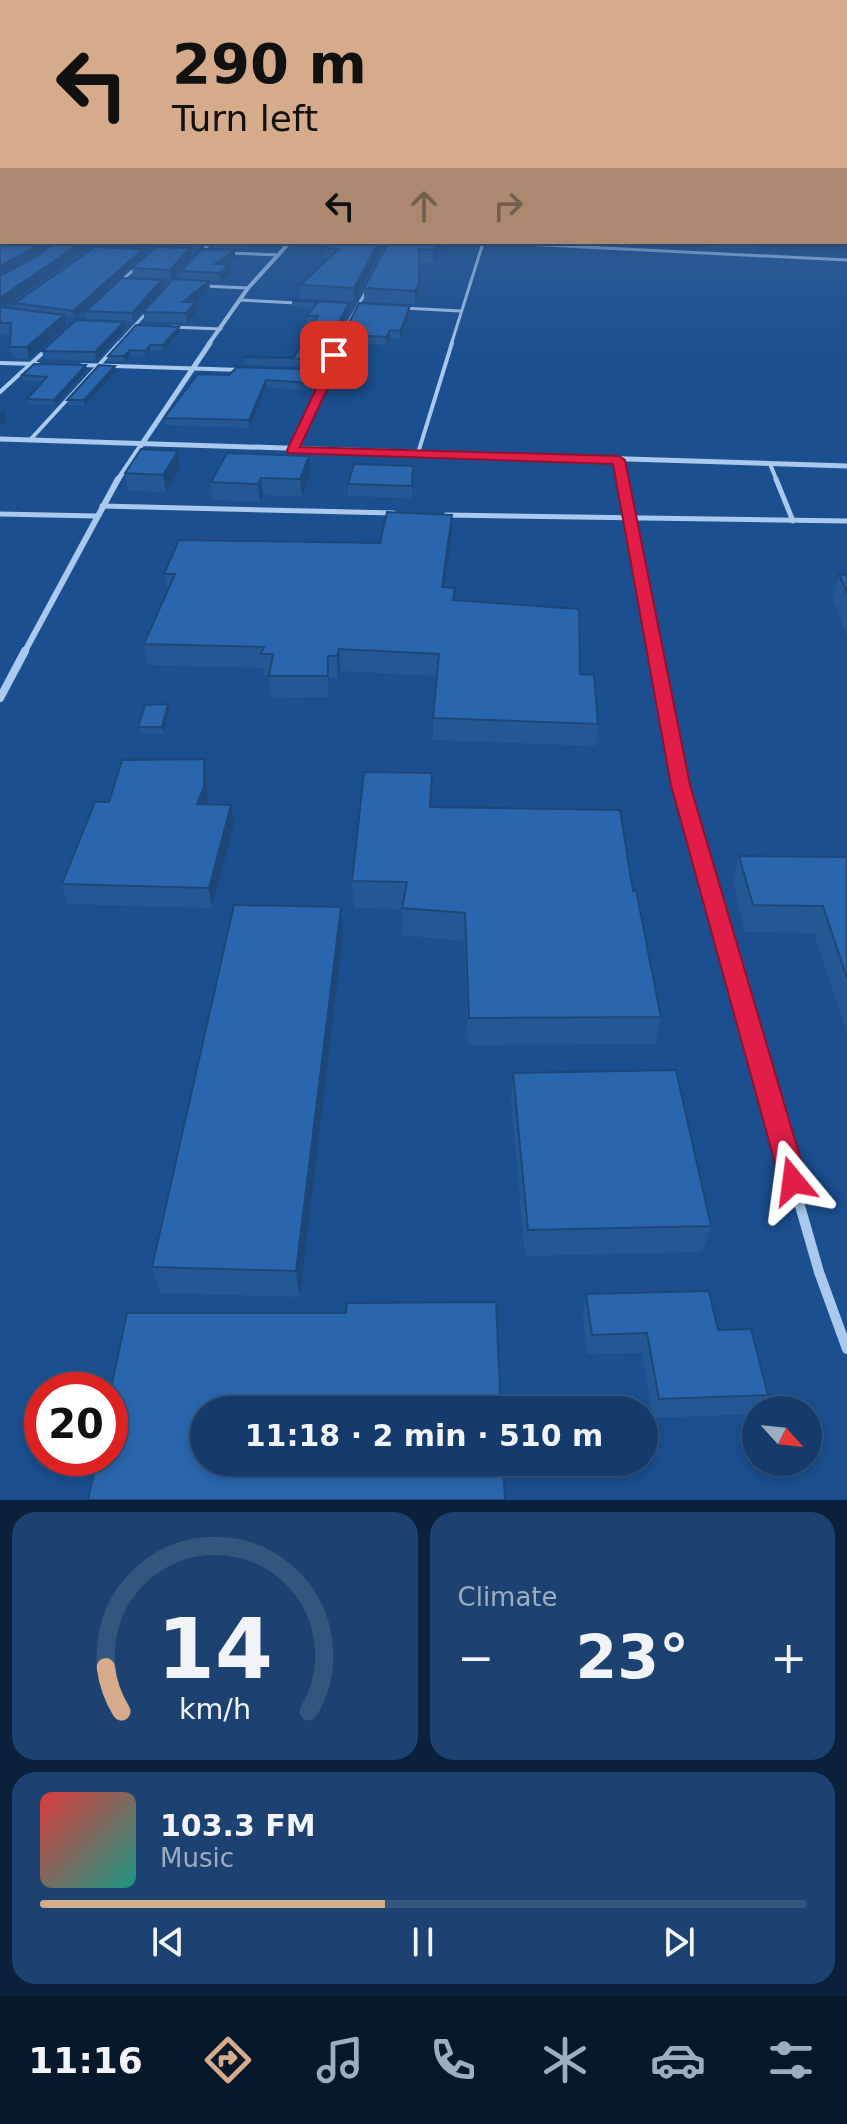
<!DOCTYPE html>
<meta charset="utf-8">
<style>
body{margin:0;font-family:"DejaVu Sans",sans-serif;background:#1d4271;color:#f1f3f6;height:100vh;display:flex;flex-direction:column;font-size:30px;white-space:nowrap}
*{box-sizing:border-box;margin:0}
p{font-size:26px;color:#9dadc1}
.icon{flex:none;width:44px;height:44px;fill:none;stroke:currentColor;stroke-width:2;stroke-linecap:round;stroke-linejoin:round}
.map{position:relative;height:1500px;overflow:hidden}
.sheet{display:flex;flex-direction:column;gap:12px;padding:12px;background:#0b203b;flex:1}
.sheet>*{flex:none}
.guide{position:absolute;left:0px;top:0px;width:848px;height:244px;box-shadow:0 4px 12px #0003,0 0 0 2px #33557e;background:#d6ab8b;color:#111;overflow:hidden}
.needle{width:52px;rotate:117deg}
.controls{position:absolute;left:742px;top:1396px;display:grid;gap:16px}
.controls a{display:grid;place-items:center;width:80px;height:80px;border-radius:50%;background:#143b6b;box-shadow:0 4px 12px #0003,0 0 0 2px #33557e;font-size:40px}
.speed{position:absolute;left:24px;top:1372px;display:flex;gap:16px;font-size:40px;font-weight:700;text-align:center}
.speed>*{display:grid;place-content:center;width:104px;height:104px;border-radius:50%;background:#143b6b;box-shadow:0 4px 12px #0003,0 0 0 2px #33557e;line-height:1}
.speed .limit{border:12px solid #d22;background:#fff;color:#111}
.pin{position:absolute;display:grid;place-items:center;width:68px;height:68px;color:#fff;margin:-34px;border-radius:16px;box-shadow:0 4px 12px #0006}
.me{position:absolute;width:88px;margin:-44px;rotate:344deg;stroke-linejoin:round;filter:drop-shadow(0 0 6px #0008)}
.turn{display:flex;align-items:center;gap:28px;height:168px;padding:0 40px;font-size:36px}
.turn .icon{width:104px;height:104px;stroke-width:2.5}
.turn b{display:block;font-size:56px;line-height:68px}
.lanes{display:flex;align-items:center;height:76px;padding:0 40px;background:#0003;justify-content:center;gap:40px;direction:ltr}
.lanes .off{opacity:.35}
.big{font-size:60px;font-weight:700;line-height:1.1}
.sheet .card{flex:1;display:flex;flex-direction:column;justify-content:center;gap:12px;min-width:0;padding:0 28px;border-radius:24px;background:#1d4271}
.sheet .dial{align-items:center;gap:0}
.dial svg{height:208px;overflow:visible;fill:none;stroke:#33557e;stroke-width:7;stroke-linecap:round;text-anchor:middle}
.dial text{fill:#f1f3f6;stroke:none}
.song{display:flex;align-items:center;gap:24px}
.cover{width:96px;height:96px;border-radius:12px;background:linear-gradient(135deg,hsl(0 70% 55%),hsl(170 70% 35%))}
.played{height:8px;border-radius:4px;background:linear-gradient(90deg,#d6ab8b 45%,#33557e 45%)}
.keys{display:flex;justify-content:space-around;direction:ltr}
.heat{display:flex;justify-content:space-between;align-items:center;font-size:44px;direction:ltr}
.sheet .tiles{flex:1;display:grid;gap:12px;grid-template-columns:1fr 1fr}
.card:last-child{grid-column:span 2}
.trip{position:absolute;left:190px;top:1396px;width:468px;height:80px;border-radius:40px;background:#143b6b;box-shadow:0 4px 12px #0003,0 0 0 2px #33557e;font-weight:700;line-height:80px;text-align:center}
.tabs{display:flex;height:128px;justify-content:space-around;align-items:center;background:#08182b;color:#9dadc1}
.tabs .icon{width:56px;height:56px}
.tabs .on{color:#d6ab8b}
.tabs b{font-size:36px;color:#f1f3f6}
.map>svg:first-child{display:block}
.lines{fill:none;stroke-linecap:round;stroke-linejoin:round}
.service-far5{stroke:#a9c9ee;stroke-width:3}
.service-far4{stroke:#a9c9ee;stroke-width:4}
.service-far3{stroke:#a9c9ee;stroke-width:5}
.service-far2{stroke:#a9c9ee;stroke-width:6}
.service-far1{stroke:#a9c9ee;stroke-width:8}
.service{stroke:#a9c9ee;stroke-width:10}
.minor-far3{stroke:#a9c9ee;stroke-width:4}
.minor-far2{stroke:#a9c9ee;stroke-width:5}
.minor-far1{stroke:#a9c9ee;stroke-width:6}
.minor{stroke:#a9c9ee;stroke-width:8}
.wall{fill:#245895}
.shaded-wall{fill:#1d4779}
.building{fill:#2a66ad;stroke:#1d4779;stroke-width:2}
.route{fill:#e11d48;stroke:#92132f;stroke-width:2}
</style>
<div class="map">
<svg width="847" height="1500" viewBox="0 0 847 1500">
<rect width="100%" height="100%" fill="#1b4f8f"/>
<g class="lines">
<path class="service-far5" d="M481,242L847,260
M227,253L279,255
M200,254L211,242
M120,282L138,266
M203,286L248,288
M240,300L296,303
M403,308L460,311
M172,327L221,329
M117,345L149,310
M336,345L368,288
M451,345L483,243"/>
<path class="service-far4" d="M0,363L38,364
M82,365L242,370
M0,392L47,349
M30,440L119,343
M293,450L330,372L337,343
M418,453L452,343
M619,460L623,481
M770,464L777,481"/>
<path class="service-far3" d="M622,479L655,653
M776,479L793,521
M102,506L394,513
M0,514L96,516
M446,515L847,521"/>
<path class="service-far2" d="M655,651L680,785L705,871"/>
<path class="service-far1" d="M704,869L784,1149"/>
<path class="service" d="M783,1147L819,1272L847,1349"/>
<path class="minor-far3" d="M208,345L248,288L290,242"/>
<path class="minor-far2" d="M0,439L847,466
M117,481L210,343"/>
<path class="minor-far1" d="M24,653L118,479"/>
<path class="minor" d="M0,698L25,651"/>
</g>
<path class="wall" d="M0,211L2,242H97L5,307L16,309L15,303L144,255L75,318L64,317L66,326L29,359L13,358L10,347L11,334H0Z
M108,242H160L154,246L108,245Z
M166,242H206L200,248L166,247Z
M211,242H257L247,249L211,248Z
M386,242L354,301L301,299L300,285L326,261L325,248Z
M389,242H448L433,263L419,262V296L415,304L364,302V288Z
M594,242H757L756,249Z
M192,257L171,279L133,277L132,268Z
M235,258L226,265L230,274L220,282L209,281L210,290L196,302L197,312L187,323L145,321L143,312L182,280L181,271Z
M162,280L163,288L133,321L87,319L86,311Z
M292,300L349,303L350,310L332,341L326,367L244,365L243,357H294L314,323H307V316L312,309L292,307Z
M410,306V313L400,338H390L386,345L351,343L339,357L342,336Z
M124,322L125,330L96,361L44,359L42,351Z
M179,327L180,332L164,350H151L145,356L131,355L125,361H109L108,356Z
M115,366L116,371L85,406L69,405L67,400Z
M87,370L55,405L28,404L27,399L42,382L23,381L22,375Z
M322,370V377L311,391L266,387L250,428L165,425L164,418L229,375Z
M178,451L180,468L166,492L128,491L125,473Z
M413,466L412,498L348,496V484Z
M310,473L302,497L263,495L260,502L213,500L211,482Z
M452,534L444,587L454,600L580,674L598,724L595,746L433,740V718L437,676L340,671L338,678L329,677V697L271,698L269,675H264L263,668L148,665L144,644L167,592L164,574Z
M839,574L847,575V636L833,599Z
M169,711L164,734H140L138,727Z
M204,759L207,778V804L234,825L212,908L68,904L62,884L109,802Z
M431,807L633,891L661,1017L655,1044L468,1045L464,941L402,935V909L354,908L352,881Z
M739,856L847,857V1035L814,933L745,932L733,882Z
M343,935L300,1297L160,1293L152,1267Z
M513,1073L711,1226L702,1252L525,1256L511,1100Z
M586,1294L718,1330L768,1395L761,1410H756V1414L653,1418L642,1353L587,1354L583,1314Z"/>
<path class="shaded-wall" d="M41,242H53L36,257L0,277V266Z
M82,242H97L3,308L0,309V298Z
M199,242H206L200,248Z
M246,242H257L247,249Z
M379,242H386L354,301V288Z
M439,242H448L433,263V250Z
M190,248L192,257L171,279L170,270Z
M143,249L144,255L75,318L73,311Z
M235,250V258L216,273L215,264Z
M229,265L230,274L220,282L219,273Z
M162,280L163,288L133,321L132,313Z
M209,281L210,290L185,311L183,302Z
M419,283V296L415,304V291Z
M196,302L197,312L187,323L186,313Z
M349,303L350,310L332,341L326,367V359L332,334Z
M410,306V313L400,338V331Z
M64,315L66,326L29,359L27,347Z
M124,322L125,330L96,361L95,352Z
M179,327L180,332L164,350L163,345Z
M390,330V338L386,345V337Z
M350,335L351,343L339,357L338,350Z
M150,345L151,350L145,356V351Z
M130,350L131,355L125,361L124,356Z
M86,365L87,370L55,405L54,400Z
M115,366L116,371L85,406L84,400Z
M322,370V377L311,391L310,383Z
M266,380V387L250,428L249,420Z
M4,411L6,421L0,426V414Z
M178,451L180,468L166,492L163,475Z
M309,456L310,473L302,497L300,479Z
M261,478L263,495L260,502L258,484Z
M452,515V534L441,608L442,587Z
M339,649L340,671L338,678L337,656Z
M328,656L329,677V697L328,676Z
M168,704L169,711L164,734L162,727Z
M204,759L207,778V806L197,804Z
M231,805L234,825L212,908L209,888Z
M341,907L343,935L300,1297L296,1271Z"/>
<path class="building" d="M0,153H2V169H0Z
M0,211H2V242H41L34,248L0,266Z
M54,242H82L0,298V276L39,255Z
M332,242H379L354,288L300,285L339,249L325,248Z
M389,242H439L433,250L419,249V283L415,291L364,288Z
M95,247L143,249L73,311L15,303Z
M156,247L190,248L170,270L132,268Z
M202,249L235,250L215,264L229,265L219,273L181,271Z
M122,278L162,280L132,313L86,311Z
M173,279L209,281L183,302H196L186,313L143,312Z
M292,300L349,303L332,334L326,359L243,357H294L318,316H307L318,302Z
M359,303L410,306L400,331L390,330L386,337L350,335L338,350L342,336Z
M0,306V307L64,315L27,347H10L11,323H0Z
M76,320L124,322L95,352L42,351Z
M136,325L179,327L163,345H150L145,351L130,350L124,356H108Z
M34,364L86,365L54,400L27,399L47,377L22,375Z
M99,365L115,366L84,400H67Z
M237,367L322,370L310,383L266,380L249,420L164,418L198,374L229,375Z
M141,449L178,451L163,475L125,473Z
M227,453L309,456L300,479L261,478L258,484L211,482Z
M354,464L413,466L412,486L348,484Z
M387,512L452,515L442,587L455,588L453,600L579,609L580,674L594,675L598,724L433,718L439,654L339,649L337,656H328V676H269L273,654H261L264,647L144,644L175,574H164L179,540L380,543Z
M839,574L847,575V593Z
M168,704L162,727H138L145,705Z
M204,759V787L197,804L231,805L209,888L62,884L95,802H109L122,760Z
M364,772L432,773L430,807L620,810L633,891L636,890L661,1017L469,1018L465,913L402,908L407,882L352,881Z
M739,856L847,857V978L823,906L753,905Z
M234,905L341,907L296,1271L152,1267Z
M676,1070L711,1226L528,1230L513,1073Z
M709,1291L718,1330L751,1329L768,1395L659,1399L647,1333L592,1335L586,1294Z
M496,1302L501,1410H204V1462H503L505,1500H88L97,1458H110V1393L127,1313H346L347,1303Z"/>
<linearGradient id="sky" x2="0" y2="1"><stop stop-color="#0f2b4f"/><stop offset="0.42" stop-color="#39639b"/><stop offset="1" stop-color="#39639b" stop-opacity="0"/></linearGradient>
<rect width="847" height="363" fill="url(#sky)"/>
<path class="route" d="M334,352L339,355L335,372L300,447L619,456L625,460L690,785L807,1181L803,1190L793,1193L784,1190L780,1181L671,785L613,464L288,453L287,450L324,372L329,355Z"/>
</svg>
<div class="controls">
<a><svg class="needle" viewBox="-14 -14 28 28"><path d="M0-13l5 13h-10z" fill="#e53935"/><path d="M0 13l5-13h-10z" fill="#9dadc1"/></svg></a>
</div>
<div class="speed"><div class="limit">20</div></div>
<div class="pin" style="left:334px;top:355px;background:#d93025"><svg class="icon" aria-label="arrive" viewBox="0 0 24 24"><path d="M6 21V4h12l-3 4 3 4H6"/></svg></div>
<svg class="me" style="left:793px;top:1181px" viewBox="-20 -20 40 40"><path d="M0-17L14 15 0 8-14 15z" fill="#e11d48" stroke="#fff" stroke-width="4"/></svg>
<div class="trip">11:18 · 2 min · 510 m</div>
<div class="guide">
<div class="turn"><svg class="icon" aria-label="left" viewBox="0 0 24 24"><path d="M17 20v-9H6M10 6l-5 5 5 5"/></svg><div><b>290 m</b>Turn left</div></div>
<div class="lanes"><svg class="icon" aria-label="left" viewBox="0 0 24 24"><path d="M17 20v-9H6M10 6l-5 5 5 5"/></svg><svg class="icon off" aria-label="ahead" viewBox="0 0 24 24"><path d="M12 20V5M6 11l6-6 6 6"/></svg><svg class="icon off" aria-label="right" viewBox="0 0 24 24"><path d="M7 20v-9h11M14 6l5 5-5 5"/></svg></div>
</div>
</div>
<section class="sheet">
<div class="tiles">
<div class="card dial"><svg viewBox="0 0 100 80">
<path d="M14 69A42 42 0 1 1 86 69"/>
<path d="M14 69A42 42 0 0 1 8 52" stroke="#d6ab8b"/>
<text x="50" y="56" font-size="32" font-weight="700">14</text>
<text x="50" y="72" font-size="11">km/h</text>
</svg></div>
<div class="card"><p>Climate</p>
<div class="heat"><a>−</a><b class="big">23°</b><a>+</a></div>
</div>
<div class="card">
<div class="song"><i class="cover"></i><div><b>103.3 FM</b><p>Music</p></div></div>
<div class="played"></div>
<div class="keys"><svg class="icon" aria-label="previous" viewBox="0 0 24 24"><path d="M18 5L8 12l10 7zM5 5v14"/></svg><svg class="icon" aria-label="pause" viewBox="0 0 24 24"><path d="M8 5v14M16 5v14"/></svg><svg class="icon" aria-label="next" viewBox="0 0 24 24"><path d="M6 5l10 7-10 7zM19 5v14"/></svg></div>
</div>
</div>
</section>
<nav class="tabs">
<b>11:16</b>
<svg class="icon on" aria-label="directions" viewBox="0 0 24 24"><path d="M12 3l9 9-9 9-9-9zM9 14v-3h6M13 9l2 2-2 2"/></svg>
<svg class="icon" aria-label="music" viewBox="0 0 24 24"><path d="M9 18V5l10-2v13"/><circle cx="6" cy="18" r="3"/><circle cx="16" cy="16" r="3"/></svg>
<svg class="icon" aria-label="phone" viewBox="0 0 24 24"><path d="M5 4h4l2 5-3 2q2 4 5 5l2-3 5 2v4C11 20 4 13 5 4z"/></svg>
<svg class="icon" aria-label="climate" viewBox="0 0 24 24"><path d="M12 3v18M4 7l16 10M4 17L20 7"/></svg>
<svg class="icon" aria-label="car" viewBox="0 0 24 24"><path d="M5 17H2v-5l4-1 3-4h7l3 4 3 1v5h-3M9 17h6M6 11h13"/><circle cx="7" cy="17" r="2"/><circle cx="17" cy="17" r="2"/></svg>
<svg class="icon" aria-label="filters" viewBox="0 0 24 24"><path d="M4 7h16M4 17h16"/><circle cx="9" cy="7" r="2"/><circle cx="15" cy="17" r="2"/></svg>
</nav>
